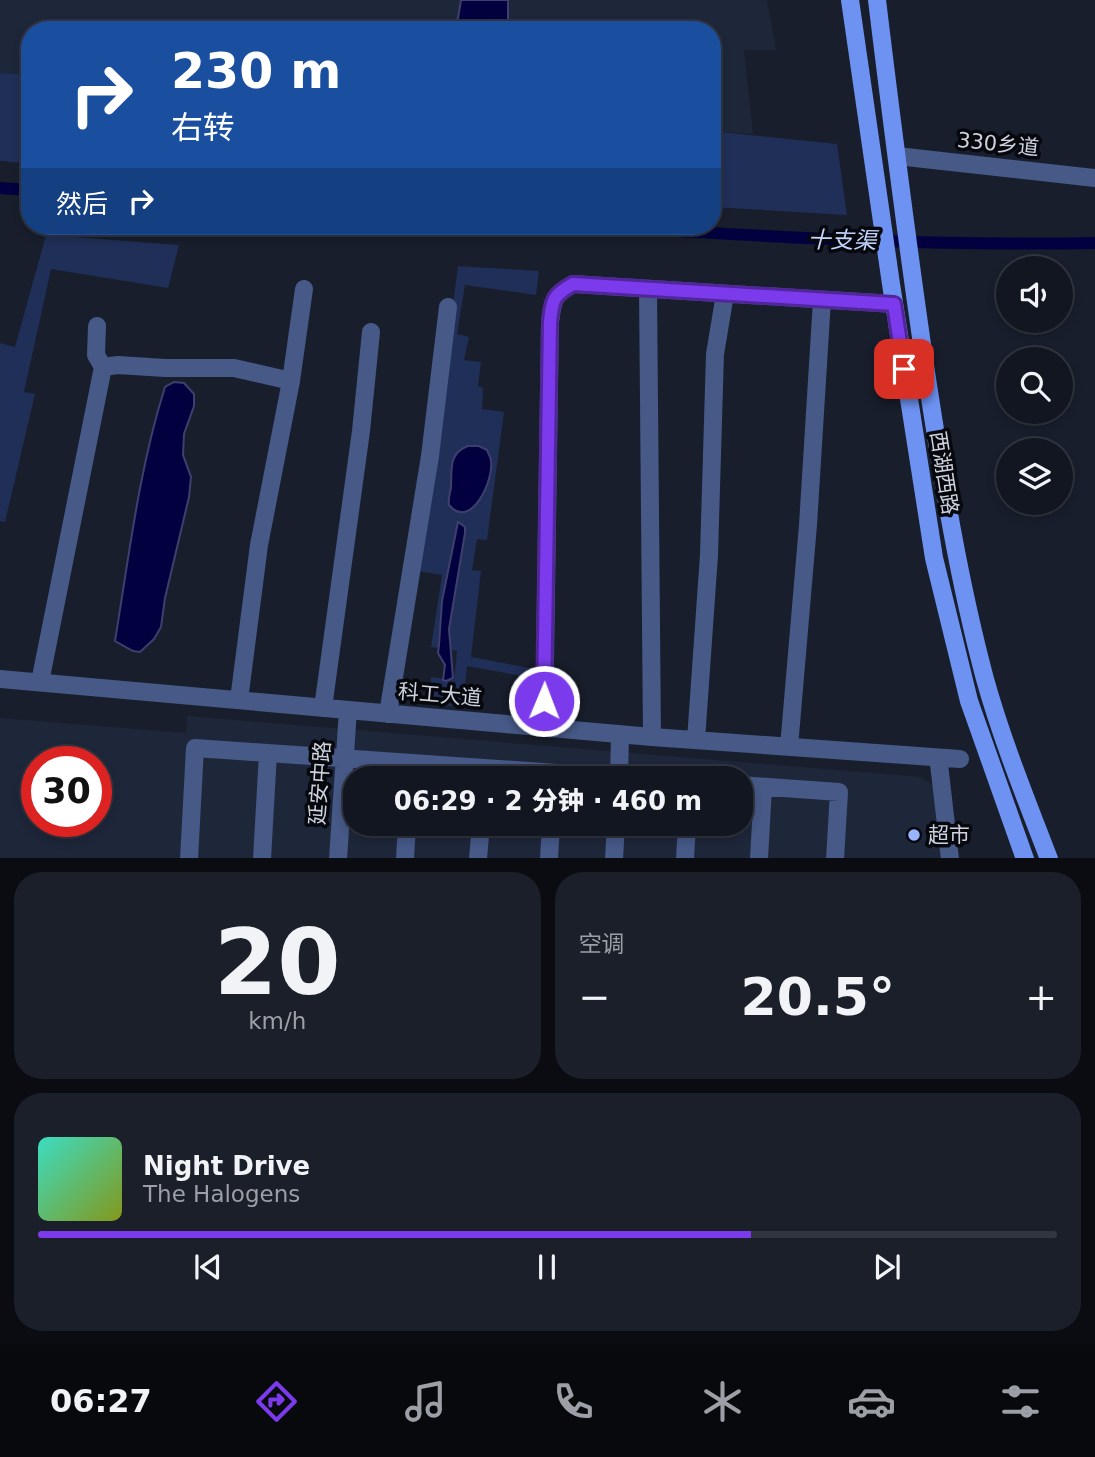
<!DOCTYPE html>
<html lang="zh">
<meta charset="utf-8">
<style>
body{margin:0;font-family:"DejaVu Sans","Noto Sans SC",sans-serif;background:#1b1f2a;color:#f1f3f6;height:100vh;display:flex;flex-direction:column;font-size:26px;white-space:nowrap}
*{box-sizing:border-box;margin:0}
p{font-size:23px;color:#9c9fa5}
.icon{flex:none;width:38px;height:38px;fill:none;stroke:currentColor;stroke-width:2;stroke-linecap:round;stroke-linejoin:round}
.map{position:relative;height:858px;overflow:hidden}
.sheet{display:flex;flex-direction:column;gap:14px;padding:14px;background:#0a0c12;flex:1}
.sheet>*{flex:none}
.banner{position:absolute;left:21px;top:21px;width:700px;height:214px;border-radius:28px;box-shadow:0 4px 10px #0003,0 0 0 2px #31353f;background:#1a4fa0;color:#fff;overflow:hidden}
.buttons{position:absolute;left:996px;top:256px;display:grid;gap:14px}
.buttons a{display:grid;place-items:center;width:77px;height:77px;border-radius:50%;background:#121621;box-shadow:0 4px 10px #0003,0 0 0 2px #31353f;font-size:35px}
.speed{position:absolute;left:21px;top:746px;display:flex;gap:14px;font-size:35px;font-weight:700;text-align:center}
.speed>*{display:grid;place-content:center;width:91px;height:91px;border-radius:50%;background:#121621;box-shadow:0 4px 10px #0003,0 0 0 2px #31353f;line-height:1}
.speed .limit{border:10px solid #d22;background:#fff;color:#111}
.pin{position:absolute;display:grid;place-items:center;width:60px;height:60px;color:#fff;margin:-30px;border-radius:14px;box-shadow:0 4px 10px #0006}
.me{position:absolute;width:77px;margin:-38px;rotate:1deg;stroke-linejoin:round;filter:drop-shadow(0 0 5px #0008)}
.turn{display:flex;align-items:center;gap:24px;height:147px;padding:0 35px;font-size:32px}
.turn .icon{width:91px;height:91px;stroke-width:2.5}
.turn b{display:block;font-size:49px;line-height:60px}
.then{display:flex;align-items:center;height:66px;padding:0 35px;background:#0003;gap:14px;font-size:26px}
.big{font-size:52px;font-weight:800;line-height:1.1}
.sheet .card{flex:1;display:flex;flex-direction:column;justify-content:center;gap:10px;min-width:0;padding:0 24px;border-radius:28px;background:#1b1f2a}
.sheet .dial{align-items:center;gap:0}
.dial b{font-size:91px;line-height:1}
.song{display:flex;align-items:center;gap:21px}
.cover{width:84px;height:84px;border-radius:10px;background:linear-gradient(135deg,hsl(170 70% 55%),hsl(70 70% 35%))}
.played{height:7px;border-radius:4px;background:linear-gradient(90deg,#7c3aed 70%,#31353f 70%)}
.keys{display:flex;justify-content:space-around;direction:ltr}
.heat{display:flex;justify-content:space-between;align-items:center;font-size:38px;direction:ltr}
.sheet .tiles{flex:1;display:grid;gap:14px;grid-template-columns:1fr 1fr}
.card:last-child{grid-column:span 2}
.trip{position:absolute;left:343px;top:766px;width:410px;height:70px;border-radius:28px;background:#121621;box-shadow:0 4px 10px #0003,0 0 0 2px #31353f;font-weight:800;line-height:70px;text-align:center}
.menu{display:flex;height:112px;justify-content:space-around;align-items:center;background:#07090d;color:#9c9fa5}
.menu .icon{width:49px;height:49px}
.menu .active{color:#7c3aed}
.menu b{font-size:32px;color:#f1f3f6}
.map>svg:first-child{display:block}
.built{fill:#1e263a;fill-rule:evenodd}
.green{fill:#202f58}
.water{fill:#02003f;stroke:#3f3f6e;stroke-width:2}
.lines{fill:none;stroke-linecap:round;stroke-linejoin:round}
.canal{stroke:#02003f;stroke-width:12}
.minor{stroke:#465987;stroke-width:18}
.major{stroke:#6d92f2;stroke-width:18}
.route-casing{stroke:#51269a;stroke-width:18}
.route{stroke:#7c3aed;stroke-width:12}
.poi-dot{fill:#98b5fd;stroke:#06080e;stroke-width:2.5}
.labels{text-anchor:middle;stroke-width:7;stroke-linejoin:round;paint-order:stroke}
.street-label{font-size:21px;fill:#ced2dc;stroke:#06080e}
.poi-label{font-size:21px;fill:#ced2dc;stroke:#06080e;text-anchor:start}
.water-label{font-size:23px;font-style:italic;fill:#c5d6fe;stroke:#06080e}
</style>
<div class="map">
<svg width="1095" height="859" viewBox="0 0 1095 859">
<rect width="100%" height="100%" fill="#181e2c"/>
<path class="built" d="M0,0H767L776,50H744L753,134L712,131V30H30V75L0,73Z
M187,716L921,777L931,784L937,794L942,858H0V718L186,733ZM37,761H96V821H37ZM355,779H740V824H355Z"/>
<path class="green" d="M0,73L30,75V163L0,161Z
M712,131L837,144L847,215L712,207Z
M46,235L179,245L168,288L51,269L24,392L35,394L5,522L0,521V343L15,347Z
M458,266L539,271L536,295L465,285L457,334L469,337L464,360L481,362L478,386L483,388L482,409L504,412L487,540L477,539L472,570L481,571L471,657L540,670L538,679L467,666L463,707L429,704L431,677L454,680L457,651L431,647L442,575L418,571Z"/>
<path class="water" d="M461,0H508V30H456Z
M174,382L184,383L194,394V406L184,434L183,455L191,477L189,497L165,598L161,627L154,639L140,652L133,651L115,641C129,556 139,469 165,387Z
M468,446H479L487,450C488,454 491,457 491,461C494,480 471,531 449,505C448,498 450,494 451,487C452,470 448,453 468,446Z
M458,522L465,527V533L449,629L453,678L446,681L443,680L445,665L438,653L439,645L442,601Z"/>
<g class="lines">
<path class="canal" d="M0,188L30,190
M589,226C758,236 926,246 1095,243"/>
<path class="minor" d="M897,156L1095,178
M648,289L652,737
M103,367L118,365L165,368H234L291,381
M0,679L652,737L960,759
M40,682L103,367L96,355L97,326
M239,700L259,545L291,381L304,289
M323,708L361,431L371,332
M388,714L430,456L448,307
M544,728L550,322C553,300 553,295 573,284L894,304
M696,740L709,555L715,354L725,294
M789,747L808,525L822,300
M939,764L950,859
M619,779L620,734
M740,785L839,792L835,859
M189,859L195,748L644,779
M262,859L268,753
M338,859L348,710
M405,859L407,824
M478,859L481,824
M549,859L551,824
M614,859L616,824
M685,859L687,824
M759,859L763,787"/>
<path class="major" d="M850,0L891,284L934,558L969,701L1025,859
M877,0C892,124 908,249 926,372C942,476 958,578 985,679C1002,740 1026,799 1049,859"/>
</g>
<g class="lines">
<defs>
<path id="route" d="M544,701L550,322C552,300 553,295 573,284L894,304L904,369"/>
</defs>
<use href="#route" class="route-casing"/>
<use href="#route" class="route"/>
</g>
<circle class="poi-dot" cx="914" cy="835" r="7"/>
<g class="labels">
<g class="street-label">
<text transform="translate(998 144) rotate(6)" y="7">330乡道</text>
<text transform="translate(944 473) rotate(81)" y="7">西湖西路</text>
<text transform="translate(440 695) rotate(5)" y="7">科工大道</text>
<text transform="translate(320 783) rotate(-86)" y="7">延安中路</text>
</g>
<g class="poi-label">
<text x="928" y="842">超市</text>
</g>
<g class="water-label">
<text transform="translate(842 240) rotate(1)" y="8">十支渠</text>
</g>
</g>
</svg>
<div class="buttons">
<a><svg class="icon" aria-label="sound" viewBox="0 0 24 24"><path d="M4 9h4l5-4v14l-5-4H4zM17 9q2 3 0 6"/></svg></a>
<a><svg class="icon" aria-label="search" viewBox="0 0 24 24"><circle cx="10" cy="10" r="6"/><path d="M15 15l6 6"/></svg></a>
<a><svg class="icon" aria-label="layers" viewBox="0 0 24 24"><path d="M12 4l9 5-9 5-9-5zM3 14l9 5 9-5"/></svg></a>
</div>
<div class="speed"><div class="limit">30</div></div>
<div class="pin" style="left:904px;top:369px;background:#d93025"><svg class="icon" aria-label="arrive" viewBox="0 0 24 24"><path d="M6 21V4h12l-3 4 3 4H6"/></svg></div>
<svg class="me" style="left:544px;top:701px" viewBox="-20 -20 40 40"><circle r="17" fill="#7c3aed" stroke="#fff" stroke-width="3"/><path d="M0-11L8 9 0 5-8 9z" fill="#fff"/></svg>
<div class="trip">06:29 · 2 分钟 · 460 m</div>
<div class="banner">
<div class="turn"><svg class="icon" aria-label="right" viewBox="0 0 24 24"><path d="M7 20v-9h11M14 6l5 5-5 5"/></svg><div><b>230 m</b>右转</div></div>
<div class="then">然后<svg class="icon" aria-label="right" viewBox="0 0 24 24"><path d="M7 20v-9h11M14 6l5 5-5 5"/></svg></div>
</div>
</div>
<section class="sheet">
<div class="tiles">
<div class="card dial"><b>20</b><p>km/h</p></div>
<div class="card"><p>空调</p>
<div class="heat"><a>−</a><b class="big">20.5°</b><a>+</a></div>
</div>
<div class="card">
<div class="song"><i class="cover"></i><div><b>Night Drive</b><p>The Halogens</p></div></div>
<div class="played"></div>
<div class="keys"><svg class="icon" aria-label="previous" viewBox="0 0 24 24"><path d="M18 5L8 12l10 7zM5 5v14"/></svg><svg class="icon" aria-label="pause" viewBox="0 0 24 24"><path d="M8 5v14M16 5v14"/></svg><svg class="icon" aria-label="next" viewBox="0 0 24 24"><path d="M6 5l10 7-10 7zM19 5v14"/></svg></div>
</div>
</div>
</section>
<nav class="menu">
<b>06:27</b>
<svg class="icon active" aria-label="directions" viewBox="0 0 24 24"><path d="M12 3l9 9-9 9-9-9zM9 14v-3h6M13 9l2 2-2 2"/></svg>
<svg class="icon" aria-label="music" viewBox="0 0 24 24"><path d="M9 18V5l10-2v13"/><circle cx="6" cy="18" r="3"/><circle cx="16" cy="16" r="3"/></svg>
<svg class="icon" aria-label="phone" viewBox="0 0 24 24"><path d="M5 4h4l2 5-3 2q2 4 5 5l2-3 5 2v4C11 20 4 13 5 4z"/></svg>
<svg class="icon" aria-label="climate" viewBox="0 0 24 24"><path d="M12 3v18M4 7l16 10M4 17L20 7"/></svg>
<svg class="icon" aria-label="car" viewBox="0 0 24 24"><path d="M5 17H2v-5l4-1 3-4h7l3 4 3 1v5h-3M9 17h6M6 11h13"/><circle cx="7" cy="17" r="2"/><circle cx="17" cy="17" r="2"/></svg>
<svg class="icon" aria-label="filters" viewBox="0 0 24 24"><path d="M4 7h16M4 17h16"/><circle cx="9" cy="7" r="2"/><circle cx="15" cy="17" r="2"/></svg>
</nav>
